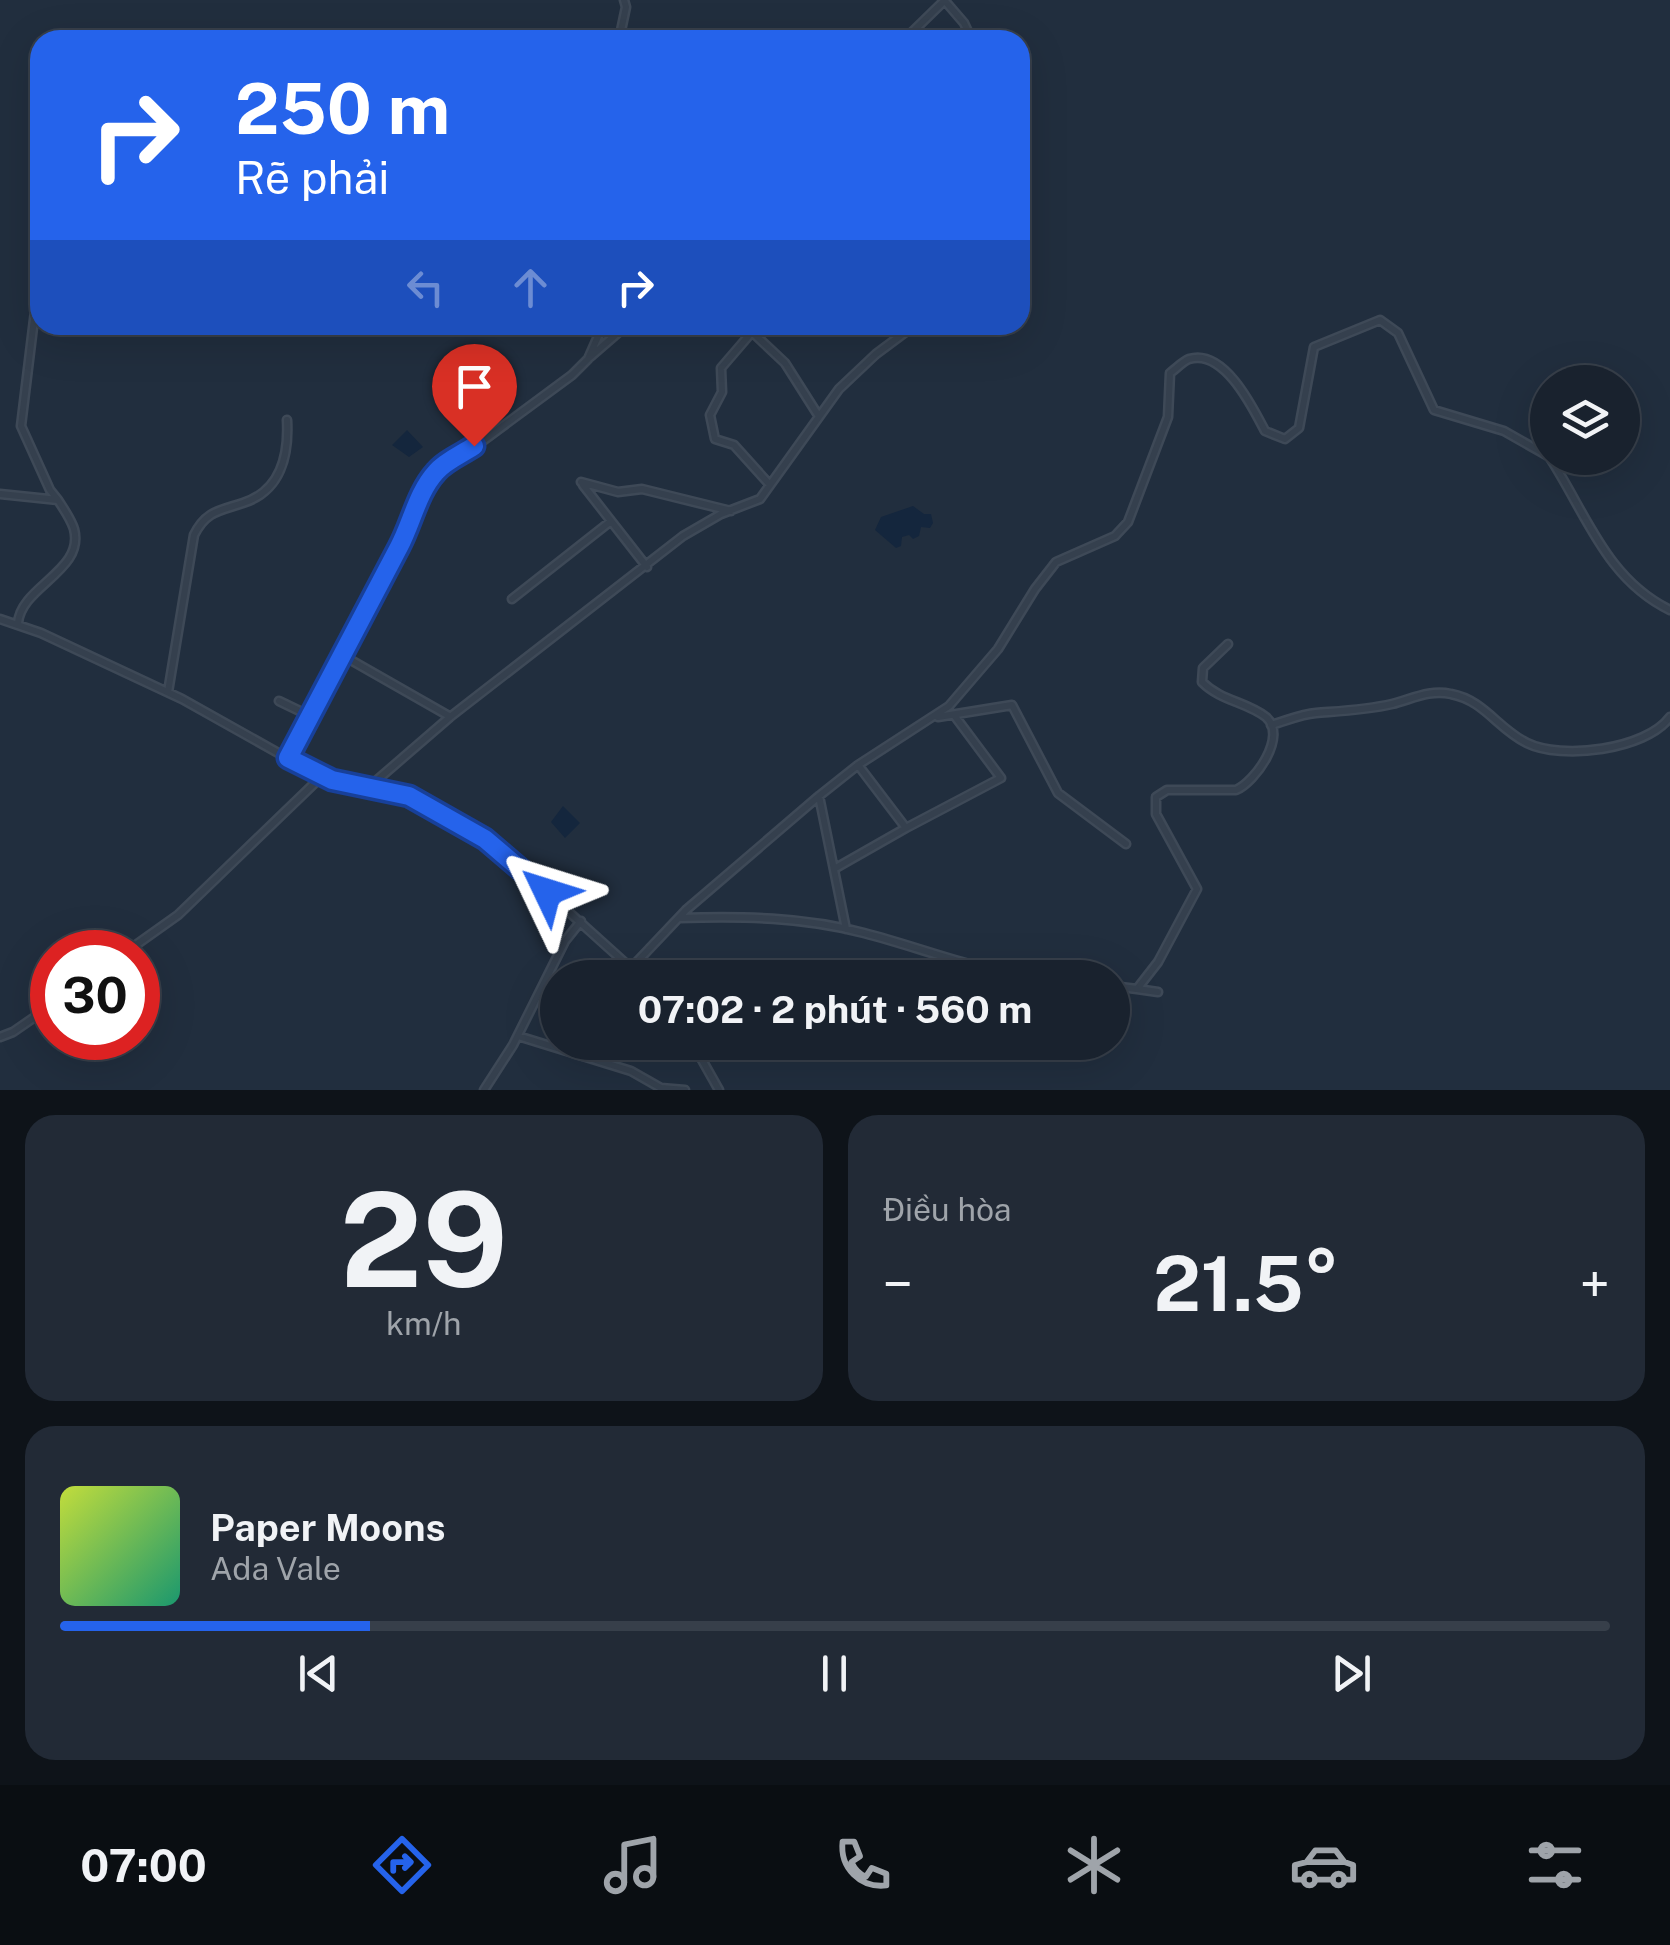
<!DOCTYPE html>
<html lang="vi">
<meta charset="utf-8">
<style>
body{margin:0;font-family:"Public Sans",sans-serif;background:#222a36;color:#f1f3f6;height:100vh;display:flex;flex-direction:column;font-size:38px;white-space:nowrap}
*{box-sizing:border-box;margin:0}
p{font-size:32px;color:#9fa4aa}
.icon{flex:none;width:55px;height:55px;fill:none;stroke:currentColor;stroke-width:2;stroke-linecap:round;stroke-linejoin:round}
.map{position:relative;height:1090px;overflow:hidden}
.details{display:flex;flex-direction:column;gap:25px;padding:25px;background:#0e1319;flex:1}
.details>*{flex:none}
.top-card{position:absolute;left:30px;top:30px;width:1000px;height:305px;border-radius:30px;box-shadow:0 10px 40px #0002,0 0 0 2px #373f4a;background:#2563eb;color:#fff;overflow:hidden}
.buttons{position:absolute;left:1530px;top:365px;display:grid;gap:20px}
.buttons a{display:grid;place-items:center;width:110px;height:110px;border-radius:50%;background:#19222e;box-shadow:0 10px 40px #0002,0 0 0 2px #373f4a;font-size:50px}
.speed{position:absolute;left:30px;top:930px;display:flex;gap:20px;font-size:50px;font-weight:700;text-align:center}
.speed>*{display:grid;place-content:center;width:130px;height:130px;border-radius:50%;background:#19222e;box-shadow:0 10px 40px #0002,0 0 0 2px #373f4a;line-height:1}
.speed .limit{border:15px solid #d22;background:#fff;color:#111}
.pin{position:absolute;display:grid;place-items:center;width:85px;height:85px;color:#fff;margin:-102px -42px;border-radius:50% 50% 50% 0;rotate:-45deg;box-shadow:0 0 10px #0007}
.pin .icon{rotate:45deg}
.me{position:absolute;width:110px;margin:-55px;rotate:311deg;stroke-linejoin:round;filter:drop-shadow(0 0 8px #0008)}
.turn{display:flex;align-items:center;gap:35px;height:210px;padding:0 40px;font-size:45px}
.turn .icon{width:130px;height:130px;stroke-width:2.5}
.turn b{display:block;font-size:70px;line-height:85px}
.lanes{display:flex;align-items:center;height:95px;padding:0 40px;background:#0003;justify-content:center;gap:50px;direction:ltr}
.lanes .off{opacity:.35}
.big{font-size:75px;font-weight:700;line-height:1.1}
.details .widget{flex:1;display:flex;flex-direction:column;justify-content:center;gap:15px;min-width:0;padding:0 35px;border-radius:30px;background:#222a36}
.details .dial{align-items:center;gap:0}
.dial b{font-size:130px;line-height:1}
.song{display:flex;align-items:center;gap:30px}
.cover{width:120px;height:120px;border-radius:15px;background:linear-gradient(135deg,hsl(70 70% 55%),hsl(160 70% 35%))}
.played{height:10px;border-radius:5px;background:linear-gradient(90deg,#2563eb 20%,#373f4a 20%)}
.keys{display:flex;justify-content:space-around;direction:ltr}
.heat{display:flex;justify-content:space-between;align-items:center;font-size:55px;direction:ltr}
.details .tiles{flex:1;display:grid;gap:25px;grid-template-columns:1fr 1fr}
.widget:last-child{grid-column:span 2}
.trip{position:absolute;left:540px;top:960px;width:590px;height:100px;border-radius:50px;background:#19222e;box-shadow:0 10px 40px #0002,0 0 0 2px #373f4a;font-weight:700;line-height:100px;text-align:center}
.menu{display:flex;height:160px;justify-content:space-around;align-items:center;background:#0a0e12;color:#9fa4aa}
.menu .icon{width:70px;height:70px}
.menu .on{color:#2563eb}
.menu b{font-size:45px;color:#f1f3f6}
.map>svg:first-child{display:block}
.water{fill:#14263d}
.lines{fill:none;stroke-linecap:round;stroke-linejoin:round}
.street-casing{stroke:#3e4957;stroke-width:11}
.street{stroke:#35404e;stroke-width:6}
.route-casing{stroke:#184099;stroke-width:25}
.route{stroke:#2563eb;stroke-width:18}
</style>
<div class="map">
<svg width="1670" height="1090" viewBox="0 0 1670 1090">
<rect width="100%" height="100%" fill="#212e3e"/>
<path class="water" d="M407,430L423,447L409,457L392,445Z
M913,506L924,514H931L933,523L930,528L921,527L919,536L913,539L909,535L902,537L901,546L896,548L875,530L881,517Z
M563,806L580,823L565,838L551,822Z"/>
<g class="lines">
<defs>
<path id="street" d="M945,1L964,23L972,40
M619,40L626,7L624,0
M904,40L945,0
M40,270L21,426L50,490L58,500
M590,357L627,325
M1550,458C1586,513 1606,579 1670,610
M581,482L618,492L642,489L731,511
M583,485L647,567
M770,485L734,445L715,439L710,415L722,392L721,368L752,332L785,363L818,415
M0,494L58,500C63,508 71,519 74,529C85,571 21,586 18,623
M512,599L611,521
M0,619L41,633L182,699L321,777L401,794L473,831L500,850L642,978
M342,655L449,716
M168,692L194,535C206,511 219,511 243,503C281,491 289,455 287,420
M279,701L308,715
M938,717L1012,705L1058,793L1126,844
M1271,725C1286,721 1301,714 1316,713C1341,711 1366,710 1392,704C1412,699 1430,689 1451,694C1484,700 1498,729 1527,743C1561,760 1646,750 1670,717
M287,758L308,715L368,610L409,528L423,490L438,469L484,440L572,375L588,359L603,325
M369,787L450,717L683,536L721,514L760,499L839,389L876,354L915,325
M819,796L846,929
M906,828L1001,778L954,715
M834,869L906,828L858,765
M680,918C742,916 804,917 864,933C922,948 977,971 1036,978
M126,952L178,915L321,777
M632,967L686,910L819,796L858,765L949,706L998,649L1035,589L1056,562L1115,536L1128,522L1168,417L1170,373C1176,369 1183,361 1189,359C1224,348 1253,408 1265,431L1285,439L1299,428L1314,347L1380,320L1398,333L1434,410L1504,431L1548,456
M1112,986L1137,989L1158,962L1197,889L1156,814V797L1167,790H1236C1255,782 1288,736 1266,717C1247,702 1221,701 1202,682L1203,668L1228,644
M1137,989L1158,992
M518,1036L631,1071L661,1088L685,1090
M0,1037L13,1032L52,1005
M692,1042L719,1090
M484,1090L513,1045L565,941L581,921"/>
</defs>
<use href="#street" class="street-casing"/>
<use href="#street" class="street"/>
</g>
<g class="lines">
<defs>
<path id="route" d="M474,446C462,454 445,461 436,472C417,493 412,523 399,547C362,618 325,688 288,758L332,780L409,796L485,839L547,892"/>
</defs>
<use href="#route" class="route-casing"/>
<use href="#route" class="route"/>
</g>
</svg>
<div class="buttons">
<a><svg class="icon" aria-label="layers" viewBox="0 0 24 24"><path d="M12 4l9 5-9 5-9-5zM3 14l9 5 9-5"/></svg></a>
</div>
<div class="speed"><div class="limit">30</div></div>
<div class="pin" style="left:474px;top:446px;background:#d93025"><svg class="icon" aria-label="arrive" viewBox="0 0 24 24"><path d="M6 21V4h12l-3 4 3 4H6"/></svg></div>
<svg class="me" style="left:547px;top:892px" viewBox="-20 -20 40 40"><path d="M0-17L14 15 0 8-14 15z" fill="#2563eb" stroke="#fff" stroke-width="4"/></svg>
<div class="trip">07:02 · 2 phút · 560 m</div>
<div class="top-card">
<div class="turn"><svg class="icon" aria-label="right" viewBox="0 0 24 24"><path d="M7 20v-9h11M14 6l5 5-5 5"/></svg><div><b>250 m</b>Rẽ phải</div></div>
<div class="lanes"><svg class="icon off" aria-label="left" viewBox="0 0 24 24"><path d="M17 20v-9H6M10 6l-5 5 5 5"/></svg><svg class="icon off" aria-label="ahead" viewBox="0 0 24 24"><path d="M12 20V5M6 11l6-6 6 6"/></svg><svg class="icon" aria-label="right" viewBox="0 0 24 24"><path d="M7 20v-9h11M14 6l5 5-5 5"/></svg></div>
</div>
</div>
<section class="details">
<div class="tiles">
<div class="widget dial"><b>29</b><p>km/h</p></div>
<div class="widget"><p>Điều hòa</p>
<div class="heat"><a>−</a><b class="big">21.5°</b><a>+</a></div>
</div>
<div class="widget">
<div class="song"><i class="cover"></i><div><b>Paper Moons</b><p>Ada Vale</p></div></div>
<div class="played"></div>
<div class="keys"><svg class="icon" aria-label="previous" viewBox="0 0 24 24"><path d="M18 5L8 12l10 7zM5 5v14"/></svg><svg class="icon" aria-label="pause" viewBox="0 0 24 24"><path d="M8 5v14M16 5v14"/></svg><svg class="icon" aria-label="next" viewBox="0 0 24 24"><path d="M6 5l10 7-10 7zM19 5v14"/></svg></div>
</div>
</div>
</section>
<nav class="menu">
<b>07:00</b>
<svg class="icon on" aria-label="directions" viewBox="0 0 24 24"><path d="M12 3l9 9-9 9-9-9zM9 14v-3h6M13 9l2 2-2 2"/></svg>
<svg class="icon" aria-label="music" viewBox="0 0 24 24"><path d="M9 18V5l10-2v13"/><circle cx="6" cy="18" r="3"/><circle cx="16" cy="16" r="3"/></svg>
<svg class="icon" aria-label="phone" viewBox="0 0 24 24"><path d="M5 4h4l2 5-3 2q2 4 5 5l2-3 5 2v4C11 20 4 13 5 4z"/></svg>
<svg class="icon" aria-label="climate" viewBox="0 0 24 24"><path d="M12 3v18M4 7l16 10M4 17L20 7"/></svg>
<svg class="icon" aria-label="car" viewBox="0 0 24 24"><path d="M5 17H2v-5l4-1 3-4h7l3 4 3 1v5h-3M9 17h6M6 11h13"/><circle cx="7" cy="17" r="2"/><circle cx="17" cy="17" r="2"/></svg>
<svg class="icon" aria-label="filters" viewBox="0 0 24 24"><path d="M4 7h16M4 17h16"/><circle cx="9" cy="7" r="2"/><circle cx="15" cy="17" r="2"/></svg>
</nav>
